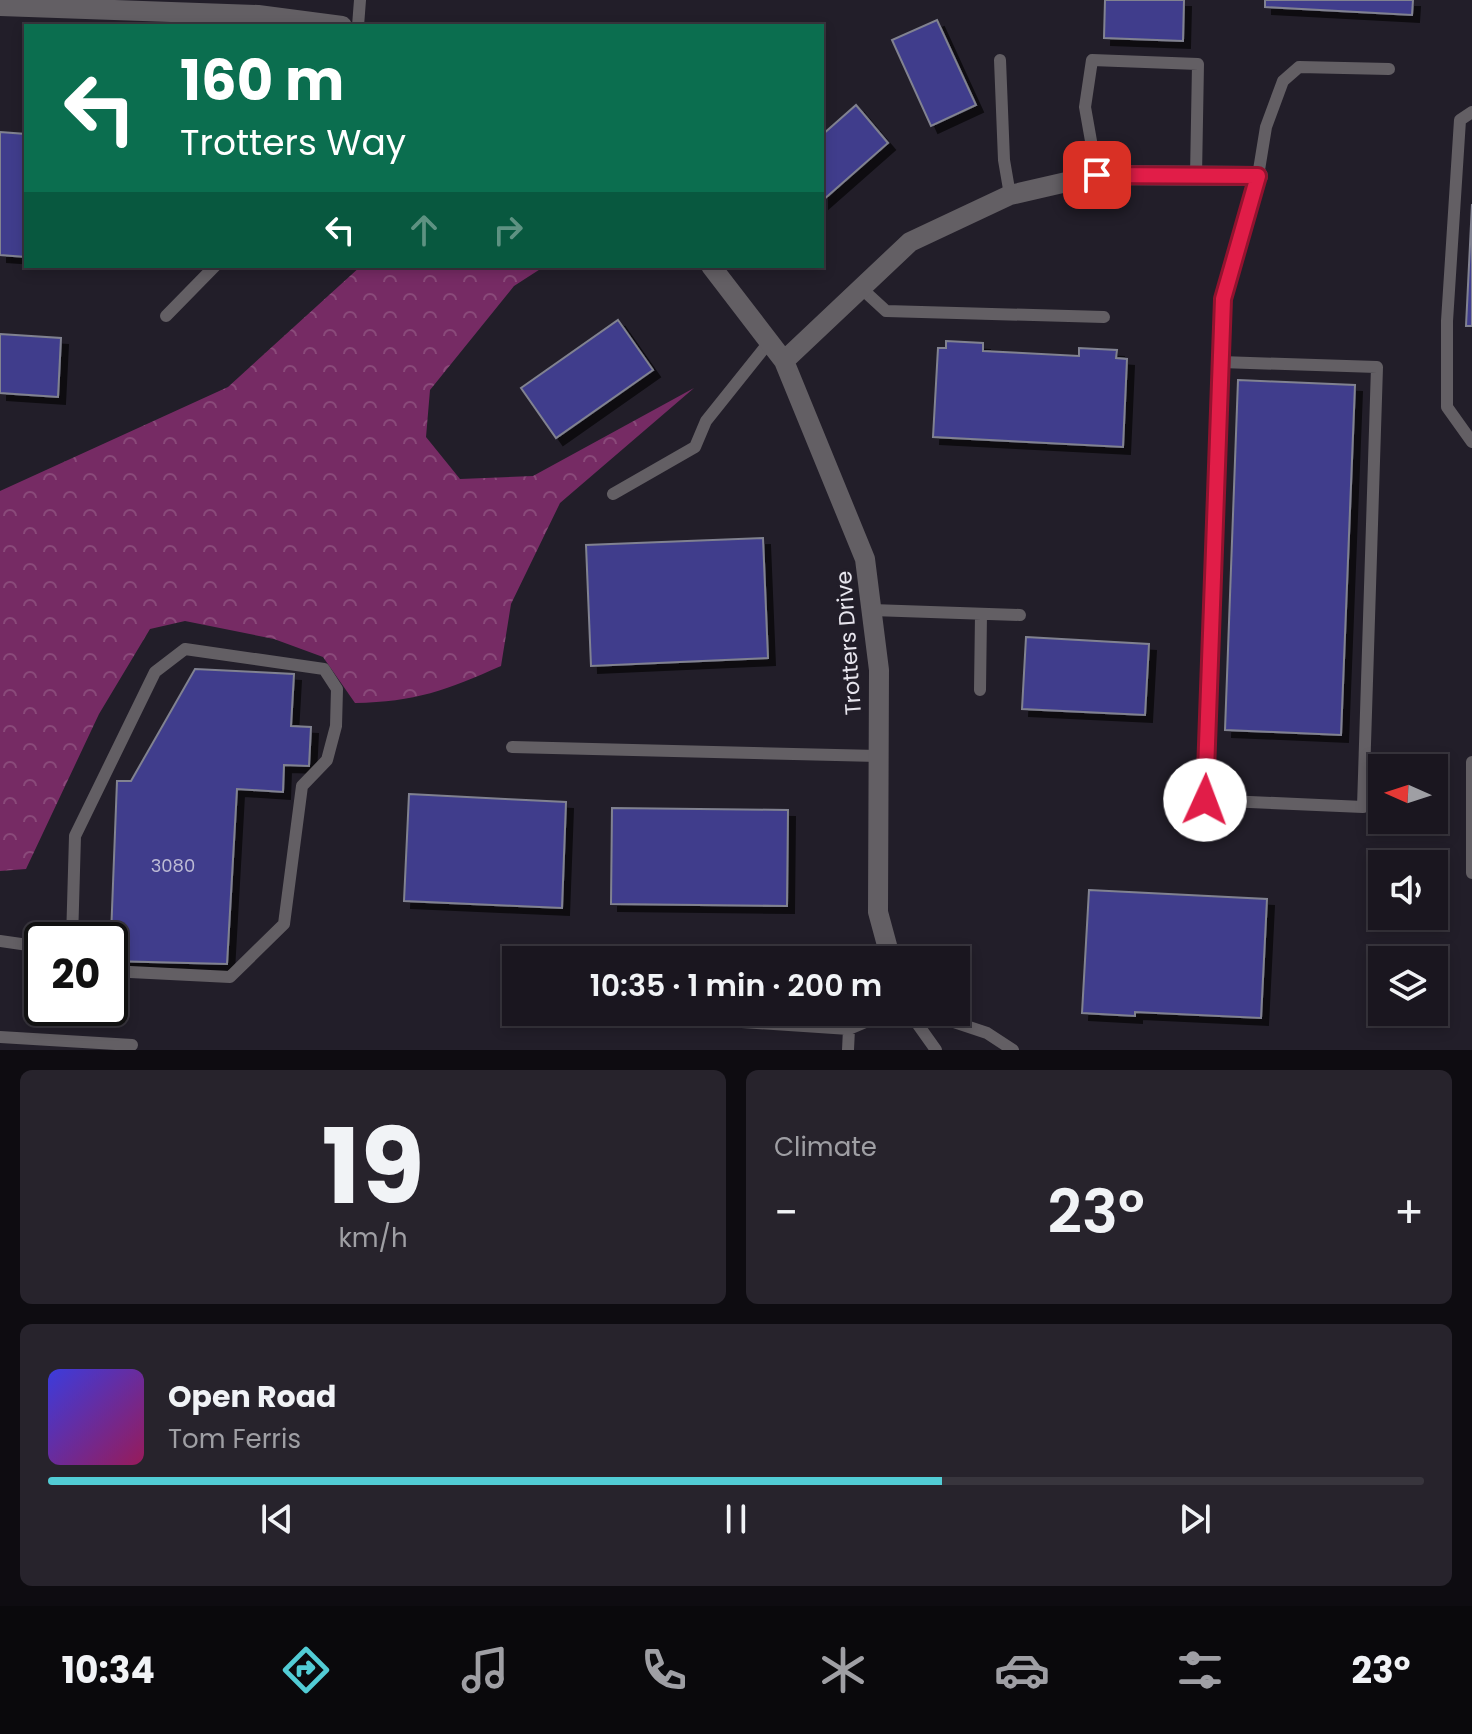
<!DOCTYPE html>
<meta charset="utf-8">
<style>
body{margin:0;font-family:Poppins,sans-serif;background:#27232c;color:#f1f3f6;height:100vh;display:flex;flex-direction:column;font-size:30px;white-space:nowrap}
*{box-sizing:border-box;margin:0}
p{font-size:26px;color:#9f9fa4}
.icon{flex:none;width:44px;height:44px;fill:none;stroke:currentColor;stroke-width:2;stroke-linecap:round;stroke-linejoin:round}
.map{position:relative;height:1050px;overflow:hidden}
.details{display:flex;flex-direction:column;gap:20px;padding:20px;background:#0e0c11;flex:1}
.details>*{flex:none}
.guide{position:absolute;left:24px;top:24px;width:800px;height:244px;border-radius:0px;box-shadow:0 4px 12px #0003,0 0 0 2px #38353d;background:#0b6e4f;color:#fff;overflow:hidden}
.needle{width:52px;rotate:273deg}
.fabs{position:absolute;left:1368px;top:754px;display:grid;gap:16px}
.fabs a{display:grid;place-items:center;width:80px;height:80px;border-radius:0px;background:#1a161f;box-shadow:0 4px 12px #0003,0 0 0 2px #38353d;font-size:40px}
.speed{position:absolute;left:24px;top:922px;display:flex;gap:16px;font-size:40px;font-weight:700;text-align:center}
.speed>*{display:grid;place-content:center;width:104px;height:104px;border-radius:50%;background:#1a161f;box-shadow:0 4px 12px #0003,0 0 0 2px #38353d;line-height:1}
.speed .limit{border:4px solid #111;border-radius:12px;background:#fff;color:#111}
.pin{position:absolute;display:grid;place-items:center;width:68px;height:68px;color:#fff;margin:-34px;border-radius:16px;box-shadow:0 4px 12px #0006}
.me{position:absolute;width:88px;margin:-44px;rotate:2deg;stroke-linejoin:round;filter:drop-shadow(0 0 6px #0008)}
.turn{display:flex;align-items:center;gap:28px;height:168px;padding:0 24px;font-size:36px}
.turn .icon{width:104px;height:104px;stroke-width:2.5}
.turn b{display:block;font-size:56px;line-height:68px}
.lanes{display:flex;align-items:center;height:76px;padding:0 24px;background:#0003;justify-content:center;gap:40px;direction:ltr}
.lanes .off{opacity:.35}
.big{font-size:60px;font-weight:600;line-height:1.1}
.details .widget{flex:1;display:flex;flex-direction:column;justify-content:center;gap:12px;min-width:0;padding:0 28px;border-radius:12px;background:#27232c}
.details .dial{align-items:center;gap:0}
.dial b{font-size:104px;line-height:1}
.song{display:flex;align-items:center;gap:24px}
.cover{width:96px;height:96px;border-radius:12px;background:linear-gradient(135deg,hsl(240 70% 55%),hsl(330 70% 35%))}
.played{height:8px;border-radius:4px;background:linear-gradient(90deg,#52ccd5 65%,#38353d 65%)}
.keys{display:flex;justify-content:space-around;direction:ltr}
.heat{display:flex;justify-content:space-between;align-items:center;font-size:44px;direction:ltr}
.details .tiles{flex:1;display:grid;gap:20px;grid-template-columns:1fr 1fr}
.widget:last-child{grid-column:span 2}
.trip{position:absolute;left:502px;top:946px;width:468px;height:80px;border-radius:0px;background:#1a161f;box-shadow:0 4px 12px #0003,0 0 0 2px #38353d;font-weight:600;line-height:80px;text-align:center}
.tab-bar{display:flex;height:128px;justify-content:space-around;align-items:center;background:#0a090c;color:#9f9fa4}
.tab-bar .icon{width:56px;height:56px}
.tab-bar .current{color:#52ccd5}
.tab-bar b{font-size:36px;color:#f1f3f6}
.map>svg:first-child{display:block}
.forest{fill:url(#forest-crowns)}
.building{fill:#3f3e8c;stroke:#818290;stroke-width:2;filter:url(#shadow)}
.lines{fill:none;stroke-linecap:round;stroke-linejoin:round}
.service{stroke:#635f64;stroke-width:12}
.minor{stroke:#635f64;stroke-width:20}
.route-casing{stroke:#92132f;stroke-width:20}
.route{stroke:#e11d48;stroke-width:14}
.labels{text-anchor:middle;stroke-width:6;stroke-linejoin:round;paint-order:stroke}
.number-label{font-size:18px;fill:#bdbbd5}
.street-label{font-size:22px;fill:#e7e5ed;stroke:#221e29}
</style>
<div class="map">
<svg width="1472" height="1050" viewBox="0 0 1472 1050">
<defs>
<pattern id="forest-crowns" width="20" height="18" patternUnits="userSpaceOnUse" patternTransform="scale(2)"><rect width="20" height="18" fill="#762b64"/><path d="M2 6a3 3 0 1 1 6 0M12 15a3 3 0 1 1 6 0" fill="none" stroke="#8a4a7a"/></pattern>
<filter id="shadow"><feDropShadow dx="7" dy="7" stdDeviation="0" flood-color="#0009"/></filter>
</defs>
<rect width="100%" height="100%" fill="#221e29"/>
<path class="forest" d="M361,266H545L514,286L430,390L426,437L460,479L533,476L694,388L560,503L511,604L501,666C447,690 415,702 355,703L323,657L274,639L185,621L150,629L99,714L26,869L0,871V491L228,387Z"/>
<path class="building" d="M1105,0H1184L1183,41L1104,38Z
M1265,0H1413L1412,15L1265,7Z
M937,20L976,105L931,126L892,40Z
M856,105L888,143L822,201V135Z
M0,132L26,134V257L0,255Z
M1472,204V326H1466Z
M618,320L653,370L556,438L521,388Z
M0,334L61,338L58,397L0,393Z
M946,341L983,343V351L1079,356V348L1117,350L1116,358L1127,359L1123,447L933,437L938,348H946Z
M1238,380L1355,385L1341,735L1225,730Z
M763,538L768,658L591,666L586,545Z
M1026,637L1149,644L1145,715L1022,709Z
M195,669L294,674L291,726L311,727L309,766L284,765L283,792L237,789L227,964L110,961L117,781H131Z
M409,794L566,802L562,908L404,901Z
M612,808L788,810L787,906L611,904Z
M1089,890L1267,899L1261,1018L1135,1012V1016L1082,1013Z"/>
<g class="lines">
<path class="service" d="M358,26L360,0
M1000,60L1004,160L1010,195
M1472,112L1460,120L1447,321V407L1472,442
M1097,175L1085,107L1092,60L1198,64L1196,176
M861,288L886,311L1104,317
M166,316L215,266
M1221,362L1377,367L1363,807L1205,800L1223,299L1258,176L1266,127L1283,81L1299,67L1389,69
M613,494L695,447L706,421L770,341
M872,610L1020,615
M980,690L981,614
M512,747L878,756
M1472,762V873
M72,940L75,836L155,672L185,649L324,669L337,689L336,726L327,760L302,786L284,924L230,977L110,971
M0,941L42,947
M592,1012L849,1029L889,1012
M909,1012L936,1050
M924,1012L987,1033L1013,1050
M0,1037L132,1045
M848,1050L849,1029"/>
<path class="minor" d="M0,6L258,15L342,26
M711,266L784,361L865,559L879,670L878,912L891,960
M784,361L910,242L1010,195L1097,175L1258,176"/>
</g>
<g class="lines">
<defs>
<path id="route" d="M1097,175L1258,176L1223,299L1205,800"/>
</defs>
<use href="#route" class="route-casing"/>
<use href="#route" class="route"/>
</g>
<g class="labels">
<g class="number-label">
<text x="173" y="872">3080</text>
</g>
<g class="street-label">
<text transform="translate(848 643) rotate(-94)" y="8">Trotters Drive</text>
</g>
</g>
</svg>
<div class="fabs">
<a><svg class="needle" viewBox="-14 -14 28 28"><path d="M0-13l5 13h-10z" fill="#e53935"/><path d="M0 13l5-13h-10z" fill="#9f9fa4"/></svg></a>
<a><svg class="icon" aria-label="sound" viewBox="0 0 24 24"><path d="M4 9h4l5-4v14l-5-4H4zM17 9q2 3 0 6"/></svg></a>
<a><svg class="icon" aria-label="layers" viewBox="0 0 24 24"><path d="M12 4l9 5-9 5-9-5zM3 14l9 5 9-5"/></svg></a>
</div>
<div class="speed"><div class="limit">20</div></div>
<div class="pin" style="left:1097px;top:175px;background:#d93025"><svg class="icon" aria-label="arrive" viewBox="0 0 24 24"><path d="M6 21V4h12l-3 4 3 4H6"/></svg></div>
<svg class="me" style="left:1205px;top:800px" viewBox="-20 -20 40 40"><circle r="19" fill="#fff"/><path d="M0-13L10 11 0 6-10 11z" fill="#e11d48"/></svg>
<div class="trip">10:35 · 1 min · 200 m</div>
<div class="guide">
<div class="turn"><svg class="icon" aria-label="left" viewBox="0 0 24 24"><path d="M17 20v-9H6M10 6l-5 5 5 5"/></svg><div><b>160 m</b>Trotters Way</div></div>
<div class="lanes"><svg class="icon" aria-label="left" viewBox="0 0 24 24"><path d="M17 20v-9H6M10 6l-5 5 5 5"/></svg><svg class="icon off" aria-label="ahead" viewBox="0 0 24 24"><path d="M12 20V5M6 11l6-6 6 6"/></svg><svg class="icon off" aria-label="right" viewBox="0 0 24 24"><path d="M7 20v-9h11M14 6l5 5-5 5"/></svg></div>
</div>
</div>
<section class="details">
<div class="tiles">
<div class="widget dial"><b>19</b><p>km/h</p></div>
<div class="widget"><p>Climate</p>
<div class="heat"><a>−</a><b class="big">23°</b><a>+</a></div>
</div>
<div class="widget">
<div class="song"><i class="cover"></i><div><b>Open Road</b><p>Tom Ferris</p></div></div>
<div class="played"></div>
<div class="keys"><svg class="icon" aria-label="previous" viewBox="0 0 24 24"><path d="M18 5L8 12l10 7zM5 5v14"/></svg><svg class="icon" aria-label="pause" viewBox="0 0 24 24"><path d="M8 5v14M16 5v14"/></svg><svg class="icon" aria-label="next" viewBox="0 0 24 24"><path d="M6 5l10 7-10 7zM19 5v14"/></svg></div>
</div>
</div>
</section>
<nav class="tab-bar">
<b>10:34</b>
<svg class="icon current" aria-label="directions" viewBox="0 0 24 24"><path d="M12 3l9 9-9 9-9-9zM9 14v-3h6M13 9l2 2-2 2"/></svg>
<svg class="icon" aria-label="music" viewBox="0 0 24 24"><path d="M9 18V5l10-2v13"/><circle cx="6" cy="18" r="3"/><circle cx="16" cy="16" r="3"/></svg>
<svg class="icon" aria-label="phone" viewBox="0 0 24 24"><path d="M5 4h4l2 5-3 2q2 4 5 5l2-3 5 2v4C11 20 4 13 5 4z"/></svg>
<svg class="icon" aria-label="climate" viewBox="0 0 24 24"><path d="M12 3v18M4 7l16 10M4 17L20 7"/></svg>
<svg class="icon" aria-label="car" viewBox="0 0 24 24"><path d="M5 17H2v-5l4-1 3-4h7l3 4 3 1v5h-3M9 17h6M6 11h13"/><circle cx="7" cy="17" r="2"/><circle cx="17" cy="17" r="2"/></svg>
<svg class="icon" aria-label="filters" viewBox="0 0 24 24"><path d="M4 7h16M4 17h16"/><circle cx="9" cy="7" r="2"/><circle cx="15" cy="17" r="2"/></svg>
<b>23°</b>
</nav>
